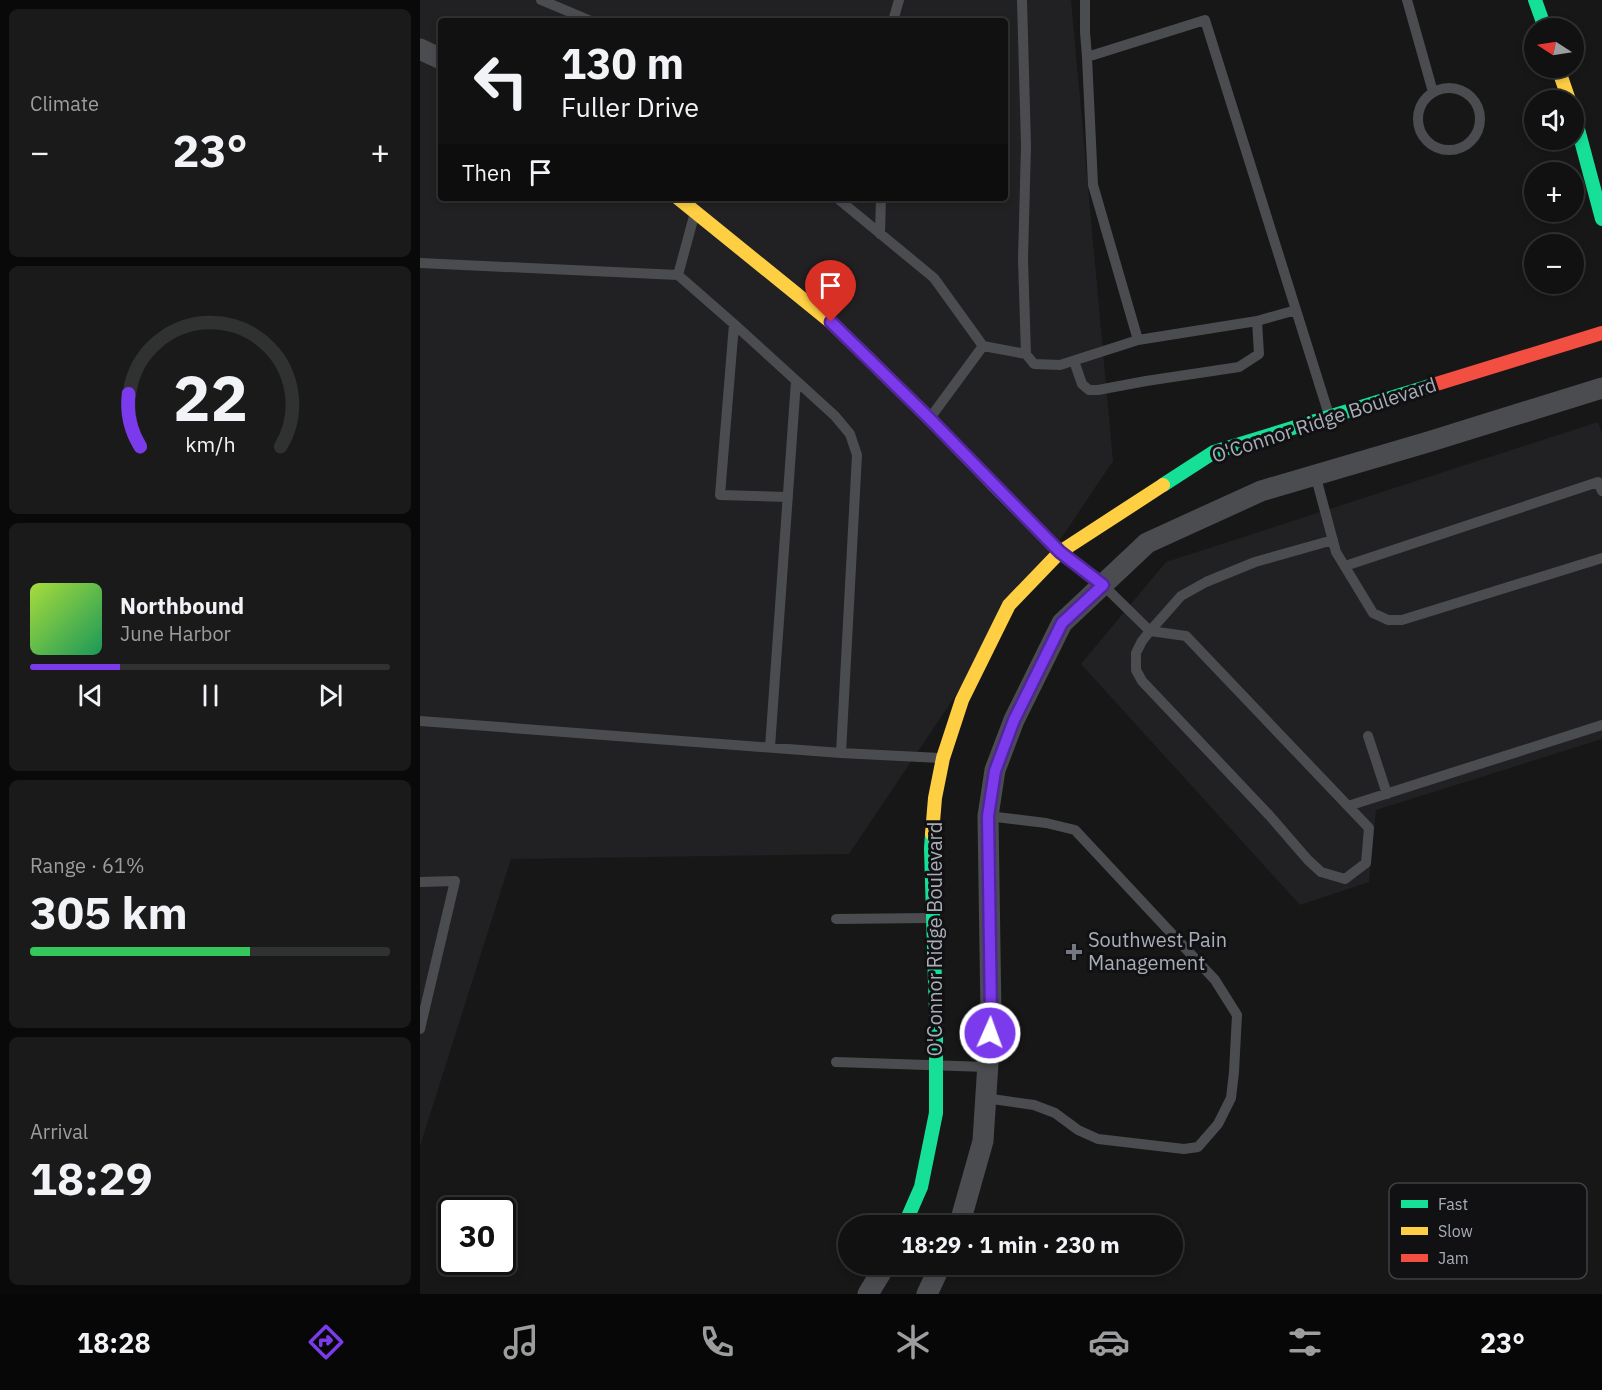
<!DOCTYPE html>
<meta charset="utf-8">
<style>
body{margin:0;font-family:"IBM Plex Sans",sans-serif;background:#1a1a1a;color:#f1f3f6;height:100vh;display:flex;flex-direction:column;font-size:22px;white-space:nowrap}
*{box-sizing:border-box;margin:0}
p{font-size:20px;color:#9c9d9f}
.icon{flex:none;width:33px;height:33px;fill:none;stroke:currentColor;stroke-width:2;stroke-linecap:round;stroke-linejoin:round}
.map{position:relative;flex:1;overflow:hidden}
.sheet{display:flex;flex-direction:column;gap:9px;padding:9px;background:#090909;width:420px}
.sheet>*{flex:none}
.banner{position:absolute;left:18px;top:18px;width:570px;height:183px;border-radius:6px;box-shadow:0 3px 9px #0003,0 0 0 2px #303131;background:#111;color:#f1f3f6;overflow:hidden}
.needle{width:39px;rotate:282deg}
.fabs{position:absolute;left:1104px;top:18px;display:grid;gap:12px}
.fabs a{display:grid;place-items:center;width:60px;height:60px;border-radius:50%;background:#111;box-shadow:0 3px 9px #0003,0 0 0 2px #303131;font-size:30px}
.speed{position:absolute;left:18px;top:1197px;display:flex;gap:12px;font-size:30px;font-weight:700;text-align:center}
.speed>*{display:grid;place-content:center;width:78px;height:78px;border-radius:50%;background:#111;box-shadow:0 3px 9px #0003,0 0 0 2px #303131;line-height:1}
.speed .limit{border:3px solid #111;border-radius:9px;background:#fff;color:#111}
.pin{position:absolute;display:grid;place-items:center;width:51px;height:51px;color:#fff;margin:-62px -26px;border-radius:50% 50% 50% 0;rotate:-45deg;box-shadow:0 0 6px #0007}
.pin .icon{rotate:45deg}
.me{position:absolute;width:66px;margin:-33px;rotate:2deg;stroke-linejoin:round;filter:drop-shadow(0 0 4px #0008)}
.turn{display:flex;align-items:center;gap:21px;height:126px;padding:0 24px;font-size:27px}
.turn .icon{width:78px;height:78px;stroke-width:2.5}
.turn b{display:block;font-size:42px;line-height:51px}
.then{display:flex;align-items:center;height:57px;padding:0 24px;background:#0003;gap:12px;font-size:22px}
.big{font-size:45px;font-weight:700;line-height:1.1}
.sheet .tile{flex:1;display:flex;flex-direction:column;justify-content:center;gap:9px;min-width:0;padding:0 21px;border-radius:9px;background:#1a1a1a}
.sheet .dial{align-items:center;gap:0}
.dial svg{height:156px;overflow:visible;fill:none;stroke:#303131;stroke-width:7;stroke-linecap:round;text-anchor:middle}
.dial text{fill:#f1f3f6;stroke:none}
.song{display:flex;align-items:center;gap:18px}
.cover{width:72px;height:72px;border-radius:9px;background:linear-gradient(135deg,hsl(80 70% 55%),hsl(150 70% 35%))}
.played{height:6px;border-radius:3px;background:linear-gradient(90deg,#7c3aed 25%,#303131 25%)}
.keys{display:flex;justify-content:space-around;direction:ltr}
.heat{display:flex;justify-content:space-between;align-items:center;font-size:33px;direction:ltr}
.charge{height:9px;border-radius:4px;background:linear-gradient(90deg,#34c759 61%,#303131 0)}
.trip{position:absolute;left:418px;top:1215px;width:345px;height:60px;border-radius:30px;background:#111;box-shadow:0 3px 9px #0003,0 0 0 2px #303131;font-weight:700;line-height:60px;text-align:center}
.dock{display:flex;height:96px;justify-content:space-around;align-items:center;background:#070707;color:#9c9d9f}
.dock .icon{width:42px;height:42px}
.dock .selected{color:#7c3aed}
.dock b{font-size:27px;color:#f1f3f6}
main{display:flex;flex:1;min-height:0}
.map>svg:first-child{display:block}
.built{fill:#212123;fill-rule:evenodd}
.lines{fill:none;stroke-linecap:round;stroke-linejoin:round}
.lane{stroke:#4b4c50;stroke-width:10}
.street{stroke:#4b4c50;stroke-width:21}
.fast{stroke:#16e098;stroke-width:14}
.slow{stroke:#ffcf43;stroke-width:14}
.jam{stroke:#f24e42;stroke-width:14}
.route-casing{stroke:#51269a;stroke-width:15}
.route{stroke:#7c3aed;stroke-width:10}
.poi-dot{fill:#757880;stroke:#111113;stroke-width:2}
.labels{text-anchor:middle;stroke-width:6;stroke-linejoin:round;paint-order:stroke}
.street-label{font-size:20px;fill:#a8adb8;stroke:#111113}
.poi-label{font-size:20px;fill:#a8adb8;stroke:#111113;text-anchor:start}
.key{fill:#111113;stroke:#3e4045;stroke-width:1.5}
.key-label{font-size:16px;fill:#a8adb8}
</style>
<main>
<section class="sheet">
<div class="tile"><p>Climate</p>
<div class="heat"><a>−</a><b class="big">23°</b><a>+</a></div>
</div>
<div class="tile dial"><svg viewBox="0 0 100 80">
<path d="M14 69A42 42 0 1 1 86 69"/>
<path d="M14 69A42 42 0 0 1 8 42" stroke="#7c3aed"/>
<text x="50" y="56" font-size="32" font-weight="700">22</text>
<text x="50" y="72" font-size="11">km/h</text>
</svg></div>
<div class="tile">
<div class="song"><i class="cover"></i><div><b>Northbound</b><p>June Harbor</p></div></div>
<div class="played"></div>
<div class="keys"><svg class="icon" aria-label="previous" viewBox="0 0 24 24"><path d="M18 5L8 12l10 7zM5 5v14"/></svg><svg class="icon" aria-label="pause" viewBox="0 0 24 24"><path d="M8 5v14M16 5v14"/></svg><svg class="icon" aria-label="next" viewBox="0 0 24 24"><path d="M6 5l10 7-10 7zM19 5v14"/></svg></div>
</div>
<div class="tile"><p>Range · 61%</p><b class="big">305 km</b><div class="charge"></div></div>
<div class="tile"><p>Arrival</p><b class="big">18:29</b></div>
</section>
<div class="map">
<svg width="1182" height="1294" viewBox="0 0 1182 1294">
<rect width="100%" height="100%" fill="#171717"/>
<path class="built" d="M0,0H651L693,461L429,854L91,859L0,1146ZM21,21H585V198H21Z
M1178,422L1182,434V739L956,810L949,882L880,905L661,664L746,562Z"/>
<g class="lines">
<path class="lane" d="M121,0L171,21
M665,0V32L667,57L673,185L718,340L837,321L876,310L909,415
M987,0L1013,92
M473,21L479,0
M667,57L785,20L876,310
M998 119a31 31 0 1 1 62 0a31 31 0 1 1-62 0Z
M417,198L514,278L563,346L510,418
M274,216L258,275L314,324L415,416L430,434L437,455L421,753L520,758
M460,234L461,198
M0,263L258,275
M314,324L300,495L368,497
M563,346L606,354L603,259L606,146L602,0
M606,354L614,364L640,365L718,340
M654,361L662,384L669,390H678L726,381L819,367L839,354L837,321
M895,474L916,552L953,613L968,620H982L1182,558
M913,540L835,562L786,582L761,596L730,631L722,641L716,653V670L722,681L849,815L888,860L901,872L925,879L946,863L949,828L928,806
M925,566L1178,482L1182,491
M683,585L730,631L766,636L928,806L1182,725
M0,721L421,753
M948,736L967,794
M350,747L376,381
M0,882L35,881L0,1029
M416,919L510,918
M416,1062L567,1067
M565,1098L614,1105L635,1113L658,1130L678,1139L764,1149L778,1147L798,1124L811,1098L814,1072L817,1015L795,980L655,830L626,823L568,816"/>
<path class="street" d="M0,49L21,59
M539,1226L563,1141L571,1016L568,816L575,770L594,720L642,623L727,543L841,491L1008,442L1182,388
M448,1294L466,1264
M507,1294L521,1264"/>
<path class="fast" d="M1115,0L1125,28
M1154,114L1182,219
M574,485L640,552L683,585
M743,485L794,452L1013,385
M484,1226L501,1187L516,1113V1016L511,848L512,834"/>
<path class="slow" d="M1138,68L1149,100
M258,198L411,322L510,419L574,485
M512,834L515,798L523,758L542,700L589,605L640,552L743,485"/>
<path class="jam" d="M1013,385L1182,333"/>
</g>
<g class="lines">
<defs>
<path id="route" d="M411,322L510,419L640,552L683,585L642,623L594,720L575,771L568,816L571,1016L570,1033"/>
</defs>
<use href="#route" class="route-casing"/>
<use href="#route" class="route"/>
</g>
<path class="poi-dot" d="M651 943h6v6h6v6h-6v6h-6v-6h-6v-6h6z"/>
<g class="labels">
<g class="street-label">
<text transform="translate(904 420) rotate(-18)" y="7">O'Connor Ridge Boulevard</text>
<text transform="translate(515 939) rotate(-90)" y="7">O'Connor Ridge Boulevard</text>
</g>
<g class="poi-label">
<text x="668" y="947">Southwest Pain<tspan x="668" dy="23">Management</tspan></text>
</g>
</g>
<rect x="969" y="1183" width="198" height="96" rx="9" class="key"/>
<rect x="981" y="1200" width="27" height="8" fill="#16e098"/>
<rect x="981" y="1227" width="27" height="8" fill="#ffcf43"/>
<rect x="981" y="1254" width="27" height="8" fill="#f24e42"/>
<g class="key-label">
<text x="1018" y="1210">Fast</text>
<text x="1018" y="1237">Slow</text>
<text x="1018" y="1264">Jam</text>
</g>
</svg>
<div class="fabs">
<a><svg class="needle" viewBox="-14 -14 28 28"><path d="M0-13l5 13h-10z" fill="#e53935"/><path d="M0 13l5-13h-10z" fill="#9c9d9f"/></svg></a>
<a><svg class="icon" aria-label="sound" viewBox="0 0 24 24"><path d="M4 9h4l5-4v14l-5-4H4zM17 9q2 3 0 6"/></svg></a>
<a>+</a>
<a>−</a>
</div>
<div class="speed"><div class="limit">30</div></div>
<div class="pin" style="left:411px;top:322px;background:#d93025"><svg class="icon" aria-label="arrive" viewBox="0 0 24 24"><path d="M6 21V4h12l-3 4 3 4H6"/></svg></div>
<svg class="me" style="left:570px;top:1033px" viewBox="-20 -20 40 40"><circle r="17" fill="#7c3aed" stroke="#fff" stroke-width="3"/><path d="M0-11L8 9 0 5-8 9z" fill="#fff"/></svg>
<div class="trip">18:29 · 1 min · 230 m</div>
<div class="banner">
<div class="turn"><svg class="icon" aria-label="left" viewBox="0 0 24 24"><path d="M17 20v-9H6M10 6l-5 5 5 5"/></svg><div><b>130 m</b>Fuller Drive</div></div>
<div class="then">Then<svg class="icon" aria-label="arrive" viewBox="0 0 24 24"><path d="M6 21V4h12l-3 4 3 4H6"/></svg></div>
</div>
</div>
</main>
<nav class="dock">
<b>18:28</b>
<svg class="icon selected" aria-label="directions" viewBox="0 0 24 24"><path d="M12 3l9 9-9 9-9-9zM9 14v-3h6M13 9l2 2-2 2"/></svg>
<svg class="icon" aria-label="music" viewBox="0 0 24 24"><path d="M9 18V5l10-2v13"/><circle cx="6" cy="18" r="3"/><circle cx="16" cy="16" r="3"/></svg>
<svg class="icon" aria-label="phone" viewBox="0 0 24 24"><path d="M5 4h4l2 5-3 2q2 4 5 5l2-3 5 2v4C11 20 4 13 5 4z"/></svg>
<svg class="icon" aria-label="climate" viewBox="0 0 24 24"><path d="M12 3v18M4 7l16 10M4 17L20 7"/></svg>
<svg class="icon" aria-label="car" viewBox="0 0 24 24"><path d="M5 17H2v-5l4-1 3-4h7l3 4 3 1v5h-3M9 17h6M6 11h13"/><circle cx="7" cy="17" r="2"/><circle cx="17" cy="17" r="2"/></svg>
<svg class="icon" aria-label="filters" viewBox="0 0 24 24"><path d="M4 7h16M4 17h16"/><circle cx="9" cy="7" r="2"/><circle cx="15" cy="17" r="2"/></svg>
<b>23°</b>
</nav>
